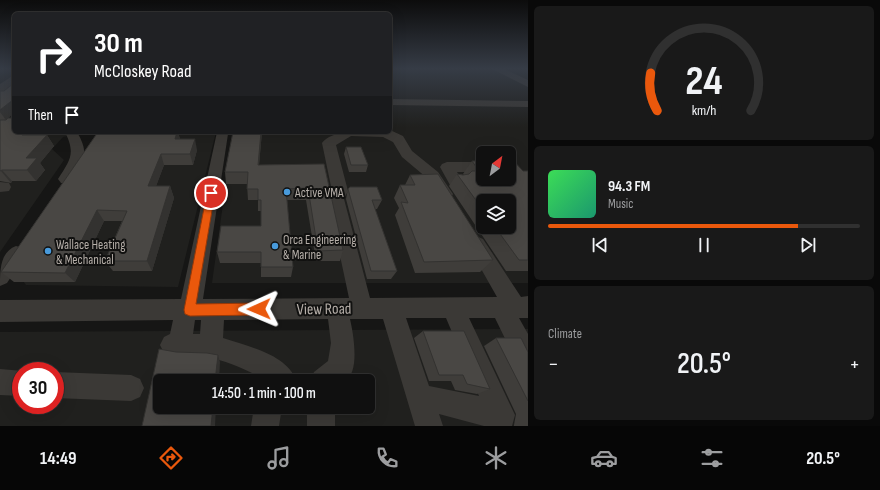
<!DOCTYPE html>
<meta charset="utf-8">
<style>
body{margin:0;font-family:"Sofia Sans Condensed",sans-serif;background:#191919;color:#f1f3f6;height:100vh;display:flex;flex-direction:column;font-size:15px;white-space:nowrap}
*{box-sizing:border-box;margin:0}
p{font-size:13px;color:#9c9d9f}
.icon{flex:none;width:22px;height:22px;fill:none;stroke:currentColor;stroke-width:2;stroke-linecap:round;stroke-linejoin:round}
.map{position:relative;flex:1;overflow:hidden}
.sheet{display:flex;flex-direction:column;gap:6px;padding:6px;background:#090909;width:352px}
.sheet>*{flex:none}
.top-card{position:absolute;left:12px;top:12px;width:380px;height:122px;border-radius:6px;box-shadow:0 4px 16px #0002,0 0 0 1px #303030;background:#202124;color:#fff;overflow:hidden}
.needle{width:26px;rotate:32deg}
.buttons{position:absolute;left:476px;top:146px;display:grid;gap:8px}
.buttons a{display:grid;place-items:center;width:40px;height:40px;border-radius:6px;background:#101010;box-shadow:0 4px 16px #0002,0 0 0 1px #303030;font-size:20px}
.speed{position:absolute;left:12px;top:362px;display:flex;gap:8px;font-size:20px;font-weight:700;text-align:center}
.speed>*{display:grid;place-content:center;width:52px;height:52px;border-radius:50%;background:#101010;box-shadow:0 4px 16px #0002,0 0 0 1px #303030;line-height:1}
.speed .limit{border:6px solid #d22;background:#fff;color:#111}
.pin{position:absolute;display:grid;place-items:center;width:34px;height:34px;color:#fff;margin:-17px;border:2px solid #fff;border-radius:50%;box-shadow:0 1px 4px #0007}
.me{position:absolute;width:44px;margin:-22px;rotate:269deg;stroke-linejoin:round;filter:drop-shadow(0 0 3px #0008)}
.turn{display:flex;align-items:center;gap:14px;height:84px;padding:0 16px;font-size:18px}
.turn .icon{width:52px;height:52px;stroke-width:2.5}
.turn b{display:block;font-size:28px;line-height:34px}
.then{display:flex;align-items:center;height:38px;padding:0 16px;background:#0003;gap:8px;font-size:15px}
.big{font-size:30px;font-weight:600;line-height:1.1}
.sheet .widget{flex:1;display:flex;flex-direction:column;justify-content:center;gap:6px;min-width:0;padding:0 14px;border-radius:6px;background:#191919}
.sheet .dial{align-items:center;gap:0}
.dial svg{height:104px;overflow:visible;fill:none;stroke:#303030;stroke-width:7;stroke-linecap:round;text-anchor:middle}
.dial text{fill:#f1f3f6;stroke:none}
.song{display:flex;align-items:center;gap:12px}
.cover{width:48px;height:48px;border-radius:6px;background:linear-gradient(135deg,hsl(130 70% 55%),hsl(160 70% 35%))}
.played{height:4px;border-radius:2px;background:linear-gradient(90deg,#ea580c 80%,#303030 80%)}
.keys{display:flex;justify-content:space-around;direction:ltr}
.heat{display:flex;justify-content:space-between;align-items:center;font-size:22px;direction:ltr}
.trip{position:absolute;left:153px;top:374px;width:222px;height:40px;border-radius:6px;background:#101010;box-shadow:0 4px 16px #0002,0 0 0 1px #303030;font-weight:600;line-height:40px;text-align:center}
.menu{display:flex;height:64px;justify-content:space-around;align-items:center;background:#060606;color:#9c9d9f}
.menu .icon{width:28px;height:28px}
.menu .on{color:#ea580c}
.menu b{font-size:18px;color:#f1f3f6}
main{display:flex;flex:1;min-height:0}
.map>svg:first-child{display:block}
.built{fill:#20201e;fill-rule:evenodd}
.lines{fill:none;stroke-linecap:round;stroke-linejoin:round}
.minor{fill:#3b3936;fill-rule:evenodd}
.wall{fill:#3f3d3a;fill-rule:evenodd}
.shaded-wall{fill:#333230}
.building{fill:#494744;stroke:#333230}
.route{fill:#ea580c;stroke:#983908}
.poi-dot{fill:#489adb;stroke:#111110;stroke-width:1.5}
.labels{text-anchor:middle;stroke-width:4;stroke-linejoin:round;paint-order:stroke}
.poi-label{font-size:13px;fill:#b5aea8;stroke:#111110;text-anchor:start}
.near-street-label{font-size:16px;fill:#b5aea8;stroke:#111110}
</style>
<main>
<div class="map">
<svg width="528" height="426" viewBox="0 0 528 426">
<rect width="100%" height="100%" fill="#161615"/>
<path class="built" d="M0,68H14V132H84L63,137L52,149L64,160L0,252Z
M390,68H528V283H212L233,132H390ZM483,153H509V179H483ZM483,201H509V227H483Z
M109,132H216L178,287L26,285L18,274Z
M528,329V426H0V332ZM21,371H55V405H21ZM160,381H368V407H160Z"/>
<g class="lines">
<path class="minor" d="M490,68H502L528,80V87Z
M14,75V83L4,91L0,92V84Z
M390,99L528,101V107L390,105Z
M390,130L403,136L412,151L438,172L453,194L451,198L445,200L439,198L427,178L402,157L393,142L383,137L351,136L336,145L348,191L344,199L370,298L497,297L467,244L469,239L476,236L483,239L521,297L528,296V318H519L528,334V370L519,367L495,318H469L515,415L512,426H484L439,414L443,426H415L383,319H350C353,332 361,374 344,381C338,383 318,381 310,381L314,372L328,361L331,343L328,319L224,320L223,338C249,347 285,353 297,381H265C254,372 224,360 210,358C194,356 179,360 164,353L160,345L164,337L170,334L173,320L0,322V300L181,299L217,132H227L228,134L203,299L349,298L328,199L332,191L322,143C334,127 372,132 390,132ZM406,318H446L479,396L429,386ZM195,320H201L200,334H193Z
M65,132H77C90,154 84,163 71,183L66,184L61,183L58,179C70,160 76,154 65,132Z
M447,162H483V172H457L463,181L460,185L455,186L450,185L440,167L442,164Z
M0,182L9,183L11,187L9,191L0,192Z
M16,246L23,248L26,254L7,283L0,286C0,270 0,252 16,246Z
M0,369L23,371H21V396L0,395Z
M55,372L131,375L140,379L144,388L140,397L131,401L55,398Z
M254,407H282L279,426H251Z
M307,407H335V426H307Z"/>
</g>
<path class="wall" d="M14,83V112L8,118L14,132H42L40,135H47L54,146L40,163L45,170L36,181H12L11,183L0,181V120H6L8,118L6,120H0V91H4Z
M98,132H178L180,139L197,150L193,165H164L156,186H170L174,198L152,271H113L105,261L122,221H104L75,282H14L1,272Z
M262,132L259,165L324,164L343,250L340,261H316L306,200H287L293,267L291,277H261V263H220L217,252L261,226V211H258V200H248L247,184H226L225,172Z
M346,147L368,165L366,172H349L344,154Z
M472,161L523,171H528V271H506L449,186L457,174L464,175L463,174ZM483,201L509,227H483Z
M410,175L493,260L480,272L415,273L395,215L399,208L394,198L400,185H405Z
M348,189L382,200L377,209H375L397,271L391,279H367L346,199Z
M423,331L490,389L477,394L455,390L451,381H429L414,338Z
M496,338L528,352V426H514V425L516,414L484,346Z"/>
<path class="shaded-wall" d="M14,99V112L6,120L0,112V110Z
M24,132H42L30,146L22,135Z
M177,132H178L180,141L175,139Z
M261,132H262L258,176V165Z
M47,135L54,146L40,163L45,170L36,181L27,170L26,158Z
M195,139L197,150L193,165L190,154Z
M161,154L164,165L152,197L148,186Z
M2,170L12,181L11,183L1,171Z
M170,186L174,198L152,271L147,261Z
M97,210L104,221L75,282L65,273Z
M218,355L220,362L219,381H215Z
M213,407H216L215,426H211Z"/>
<path class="building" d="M14,83V99L0,110V91H4Z
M8,118H14V132H24L22,135H47L26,158H37L27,170H2L0,171V120H6Z
M98,132H177L175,139H195L190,154H161L148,186H170L147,261H105L127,211L97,210L65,273L1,272Z
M233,132H261L258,165L324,164L343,250L318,251L308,188L286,189L293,267H261V252H217L221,226H261V200H258V189H247L248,172H225Z
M346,147H361L368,165H351Z
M509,157H510L523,171H528V260H519L495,227H509V201H483V210L457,174L463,175L469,174L472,171H479L472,161H483V179H509Z
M438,174L493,260L424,262L401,202L408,203L400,185H415L410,175Z
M350,187H377L382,200H372L397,271H371L348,189Z
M423,331H464L490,389L467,384L463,375H439Z
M496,338H521L528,352V401Z
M159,349L176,352L207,353L218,355L215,381H160V407H213L211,426H142Z"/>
<linearGradient id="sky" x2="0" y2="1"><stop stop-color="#0c0c0c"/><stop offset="0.54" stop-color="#363c46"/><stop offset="1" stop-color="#363c46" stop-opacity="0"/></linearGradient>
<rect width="528" height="127" fill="url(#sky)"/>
<path class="route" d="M211,190L215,193L196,304L259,303L263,305L265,309L263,313L259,315L190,316L185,314L184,310L207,193Z"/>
<g class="poi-dot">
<circle cx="287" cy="192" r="4"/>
<circle cx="275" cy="246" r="4"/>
<circle cx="48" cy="251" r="4"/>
</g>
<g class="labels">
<g class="poi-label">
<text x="295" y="197">Active VMA</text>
<text x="283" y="244">Orca Engineering<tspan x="283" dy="15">&amp; Marine</tspan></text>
<text x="56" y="249">Wallace Heating<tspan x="56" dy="15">&amp; Mechanical</tspan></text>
</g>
<g class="near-street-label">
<text transform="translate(324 308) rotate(-1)" y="6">View Road</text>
</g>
</g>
</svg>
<div class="buttons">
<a><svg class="needle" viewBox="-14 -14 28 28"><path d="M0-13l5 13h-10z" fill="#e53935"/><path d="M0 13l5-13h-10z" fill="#9c9d9f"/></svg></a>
<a><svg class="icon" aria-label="layers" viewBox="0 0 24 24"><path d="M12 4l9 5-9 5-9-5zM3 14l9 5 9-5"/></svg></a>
</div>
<div class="speed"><div class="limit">30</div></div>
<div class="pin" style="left:211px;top:193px;background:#d93025"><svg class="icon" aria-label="arrive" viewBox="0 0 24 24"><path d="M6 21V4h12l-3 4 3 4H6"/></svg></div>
<svg class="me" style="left:259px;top:309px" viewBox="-20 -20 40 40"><path d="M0-17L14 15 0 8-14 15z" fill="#ea580c" stroke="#fff" stroke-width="4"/></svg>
<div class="trip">14:50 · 1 min · 100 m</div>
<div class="top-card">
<div class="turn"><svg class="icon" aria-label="right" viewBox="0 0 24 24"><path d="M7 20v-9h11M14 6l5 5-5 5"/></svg><div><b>30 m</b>McCloskey Road</div></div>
<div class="then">Then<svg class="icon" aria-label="arrive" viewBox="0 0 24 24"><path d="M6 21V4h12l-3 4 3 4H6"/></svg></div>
</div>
</div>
<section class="sheet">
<div class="widget dial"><svg viewBox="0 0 100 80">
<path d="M14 69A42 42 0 1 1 86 69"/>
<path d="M14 69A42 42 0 0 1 9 40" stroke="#ea580c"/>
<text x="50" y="56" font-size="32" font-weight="700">24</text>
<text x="50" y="72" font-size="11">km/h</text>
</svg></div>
<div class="widget">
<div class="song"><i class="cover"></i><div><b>94.3 FM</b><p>Music</p></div></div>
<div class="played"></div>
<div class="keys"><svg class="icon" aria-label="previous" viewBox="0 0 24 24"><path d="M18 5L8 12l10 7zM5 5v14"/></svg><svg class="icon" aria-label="pause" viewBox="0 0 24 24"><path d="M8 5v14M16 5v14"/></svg><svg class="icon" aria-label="next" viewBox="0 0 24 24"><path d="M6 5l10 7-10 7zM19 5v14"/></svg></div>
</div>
<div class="widget"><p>Climate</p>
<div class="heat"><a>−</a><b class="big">20.5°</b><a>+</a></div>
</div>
</section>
</main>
<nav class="menu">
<b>14:49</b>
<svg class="icon on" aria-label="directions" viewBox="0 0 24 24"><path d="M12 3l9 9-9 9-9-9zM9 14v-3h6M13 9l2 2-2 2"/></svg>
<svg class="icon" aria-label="music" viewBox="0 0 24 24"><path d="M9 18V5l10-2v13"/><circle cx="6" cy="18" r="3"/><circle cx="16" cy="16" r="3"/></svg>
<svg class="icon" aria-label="phone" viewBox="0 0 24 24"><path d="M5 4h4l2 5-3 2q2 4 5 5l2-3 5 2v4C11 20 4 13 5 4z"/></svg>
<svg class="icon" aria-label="climate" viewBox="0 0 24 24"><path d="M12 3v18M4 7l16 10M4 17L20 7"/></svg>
<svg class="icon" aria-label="car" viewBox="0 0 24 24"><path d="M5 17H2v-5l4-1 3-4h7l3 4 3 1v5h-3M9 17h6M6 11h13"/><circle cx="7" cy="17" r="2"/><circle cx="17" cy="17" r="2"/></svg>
<svg class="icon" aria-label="filters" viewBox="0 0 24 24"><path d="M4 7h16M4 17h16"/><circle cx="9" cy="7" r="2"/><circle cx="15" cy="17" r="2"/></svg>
<b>20.5°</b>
</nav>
